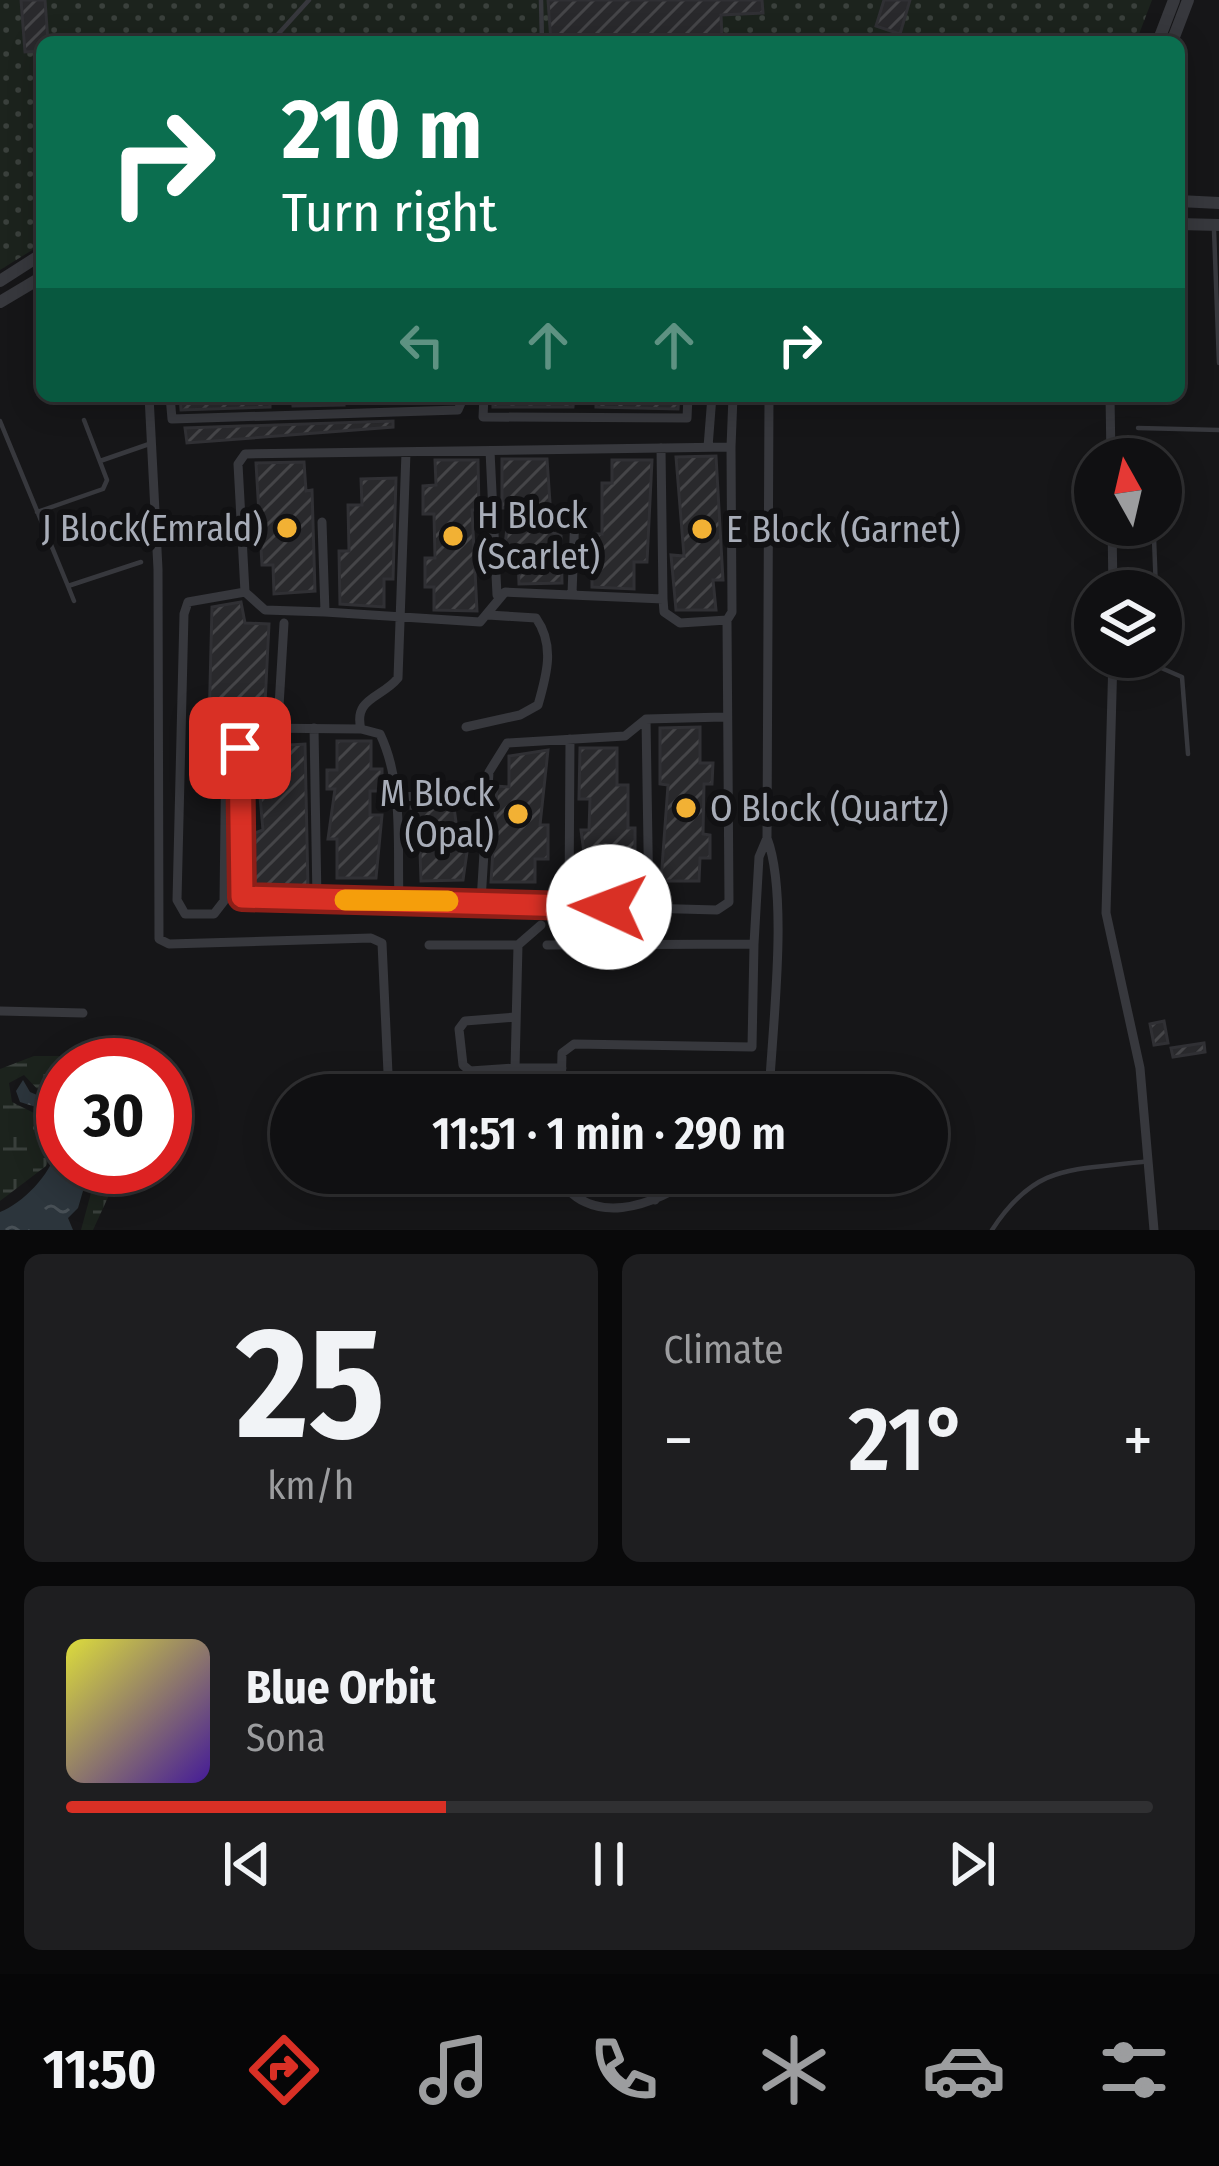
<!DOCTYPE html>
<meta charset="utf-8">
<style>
body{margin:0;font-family:"Fira Sans Condensed",sans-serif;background:#1e1e20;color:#f1f3f6;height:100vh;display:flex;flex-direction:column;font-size:45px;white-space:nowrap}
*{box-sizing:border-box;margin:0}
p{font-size:39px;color:#9c9d9f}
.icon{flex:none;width:66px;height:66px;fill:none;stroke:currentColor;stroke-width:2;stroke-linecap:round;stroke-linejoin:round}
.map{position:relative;height:1230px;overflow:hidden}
.details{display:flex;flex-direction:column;gap:24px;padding:24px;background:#09090a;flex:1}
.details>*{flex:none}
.hud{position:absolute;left:36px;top:36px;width:1149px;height:366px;border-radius:18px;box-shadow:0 6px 30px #0003,0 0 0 3px #303032;background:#0b6e4f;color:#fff;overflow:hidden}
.needle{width:78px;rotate:352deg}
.fabs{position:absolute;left:1074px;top:438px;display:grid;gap:24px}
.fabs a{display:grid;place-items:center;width:108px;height:108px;border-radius:50%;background:#101012;box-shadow:0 6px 30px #0003,0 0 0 3px #303032;font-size:60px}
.speed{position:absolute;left:36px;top:1038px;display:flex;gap:24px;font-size:60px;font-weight:700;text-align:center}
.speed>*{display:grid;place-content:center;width:156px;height:156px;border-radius:50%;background:#101012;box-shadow:0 6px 30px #0003,0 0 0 3px #303032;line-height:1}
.speed .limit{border:18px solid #d22;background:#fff;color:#111}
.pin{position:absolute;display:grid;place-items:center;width:102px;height:102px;color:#fff;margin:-51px;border-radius:24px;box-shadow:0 6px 18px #0006}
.me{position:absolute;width:132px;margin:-66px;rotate:272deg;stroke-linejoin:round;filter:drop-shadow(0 0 9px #0008)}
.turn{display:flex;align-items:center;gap:42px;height:252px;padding:0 48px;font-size:54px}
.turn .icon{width:156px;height:156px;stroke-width:2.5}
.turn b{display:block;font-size:84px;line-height:102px}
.lanes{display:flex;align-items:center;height:114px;padding:0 48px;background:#0003;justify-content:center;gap:60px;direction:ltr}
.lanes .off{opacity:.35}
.big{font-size:90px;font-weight:600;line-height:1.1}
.details .tile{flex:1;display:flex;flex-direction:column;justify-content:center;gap:18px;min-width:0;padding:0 42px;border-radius:18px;background:#1e1e20}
.details .dial{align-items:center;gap:0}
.dial b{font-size:156px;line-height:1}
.song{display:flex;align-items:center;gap:36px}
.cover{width:144px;height:144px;border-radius:18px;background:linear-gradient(135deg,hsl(60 70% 55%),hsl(260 70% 35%))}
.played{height:12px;border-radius:6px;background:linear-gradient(90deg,#d93025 35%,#303032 35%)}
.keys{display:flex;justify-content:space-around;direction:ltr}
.heat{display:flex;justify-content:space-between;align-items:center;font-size:66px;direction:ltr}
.details .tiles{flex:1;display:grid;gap:24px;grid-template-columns:1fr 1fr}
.tile:last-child{grid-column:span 2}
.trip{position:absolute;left:270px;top:1074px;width:678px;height:120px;border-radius:60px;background:#101012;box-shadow:0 6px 30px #0003,0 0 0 3px #303032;font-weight:600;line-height:120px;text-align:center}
.tabs{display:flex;height:192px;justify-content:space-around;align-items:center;background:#060607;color:#9c9d9f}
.tabs .icon{width:84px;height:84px}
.tabs .current{color:#d93025}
.tabs b{font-size:54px;color:#f1f3f6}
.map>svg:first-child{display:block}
.grass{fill:url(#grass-dots)}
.wetland{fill:url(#wetland-marsh)}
.water{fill:url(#water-ripples)}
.building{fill:url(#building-hatch);stroke:#303034;stroke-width:3}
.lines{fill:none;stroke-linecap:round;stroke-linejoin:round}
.service{stroke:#37383d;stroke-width:4.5}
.minor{stroke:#37383d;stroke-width:9}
.tertiary{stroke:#37383d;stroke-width:12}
.route-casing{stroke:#8d1f18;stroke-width:30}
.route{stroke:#d93025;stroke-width:21}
.slow{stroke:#f59e0b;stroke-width:21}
.poi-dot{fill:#f2b134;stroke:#111113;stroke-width:4.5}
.labels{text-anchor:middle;stroke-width:12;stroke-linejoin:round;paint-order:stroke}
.poi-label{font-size:36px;fill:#a8adb8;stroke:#111113;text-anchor:start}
</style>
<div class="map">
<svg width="1219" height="1230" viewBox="0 0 1219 1230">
<defs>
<pattern id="grass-dots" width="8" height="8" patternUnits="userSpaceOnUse" patternTransform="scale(3)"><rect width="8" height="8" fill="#1c231d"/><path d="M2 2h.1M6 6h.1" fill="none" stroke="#3a403c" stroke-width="1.8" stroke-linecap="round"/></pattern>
<pattern id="wetland-marsh" width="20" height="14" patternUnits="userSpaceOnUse" patternTransform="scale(3)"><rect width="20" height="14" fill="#1c231d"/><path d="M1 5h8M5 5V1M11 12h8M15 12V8" fill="none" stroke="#3a403c"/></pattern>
<pattern id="water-ripples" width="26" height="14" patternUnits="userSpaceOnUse" patternTransform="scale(3)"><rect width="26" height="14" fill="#2c353c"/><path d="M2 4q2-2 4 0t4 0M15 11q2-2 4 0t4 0" fill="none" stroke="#485056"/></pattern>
<pattern id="building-hatch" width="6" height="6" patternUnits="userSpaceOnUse" patternTransform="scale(3)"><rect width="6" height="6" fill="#29292c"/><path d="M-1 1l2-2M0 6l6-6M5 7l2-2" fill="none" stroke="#454548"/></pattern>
</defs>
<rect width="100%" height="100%" fill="#161618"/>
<path class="grass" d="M0,0H1152L1136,42H42V244L0,270Z"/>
<path class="wetland" d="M34,1056H62L82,1065H63V1100L41,1093L24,1075L9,1083L12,1102L34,1113L39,1139L54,1150L46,1166L0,1201V1069Z
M98,1167H122L93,1230H81Z"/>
<path class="water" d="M23,1080L30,1092L63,1106V1167H90L78,1208L68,1218L73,1230H0V1212C22,1204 51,1174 56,1151L41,1135L36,1107L20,1102L16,1091Z"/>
<path class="building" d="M21,0H45L48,42H42V51L25,52Z
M548,0H762L763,13L721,15L722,37L551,42Z
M884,0H910L900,34L876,26Z
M180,396L270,397V407L181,410Z
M292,396H343L344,405L293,406Z
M493,396H574L573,407H493Z
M596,396H679L678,409L596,407Z
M393,421V427L187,443L185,428Z
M716,456L723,580H713L716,610H676L671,555L684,556L676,457Z
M502,459H547L552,532L561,536L562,583L519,584L518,557L504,556L509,508H502Z
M435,460H478L479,510H472L477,611L434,610V587H425V558H435L434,514H423V486L436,485Z
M612,460H652L647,562H634V589L592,587V534H602V483H612Z
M304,462L306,491L312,490L315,591L274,594L273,565H262L256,463Z
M396,478L393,579H384V607L340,604L339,551H349L348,505H362L361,479Z
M241,602L245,623L269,624L265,704L237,705L236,721L209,726L212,607Z
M700,727V763H713L712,784H704L703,834L710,835V858H700L699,881H661L668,785L660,784V728Z
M337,741H371V769H382V791H370V815H382L376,878H337V839H328L335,789H327V770H337Z
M305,744L308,889L254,888L255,833L263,830L259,785L268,783L271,746Z
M580,748H617V785H628V828H635V884H588L581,830H589L590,799H579Z
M548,750L540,825H548V859H535V882H491L497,786L509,787V756Z
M411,807H454L458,838H469L463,880L421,881L420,851H412Z
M1164,1021L1168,1043L1154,1045L1150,1024Z
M1204,1043L1205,1052L1173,1057L1171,1048Z"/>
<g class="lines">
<path class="service" d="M541,0L542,42
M271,42L309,0
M1214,230L1219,363
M0,421L68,586L141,562
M1138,428L1219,430
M100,461L152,443
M37,512L103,489L107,480L84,420
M1112,526L1154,538L1156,591
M68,586L74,601
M1136,657L1182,677L1188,754
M992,1230C1037,1161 1074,1171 1149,1161"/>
<path class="minor" d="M149,396L158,569L159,939L169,944L371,938L382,943L389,1095
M170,396L172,419L458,410L464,396
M484,396L483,417L687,418L688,396
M769,396L767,838C789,896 772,1030 769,1095
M1110,396L1111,459
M708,447L712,396
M731,447L733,396
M661,448L663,599
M490,451L497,595
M322,522L325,612L480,622L505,592L663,599L664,612L680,623L727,620L732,612L731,447L245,454L238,464L245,592L265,610L325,612
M1112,525L1113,591
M245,592L188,602L184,614L177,900L185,914H214L224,901L226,738L279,706L284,623
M572,594L575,512
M1113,657L1106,913L1140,1068L1154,1230
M646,719L649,909
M466,727L520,715L538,705C547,674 555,645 536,618L488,615
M314,728L317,900
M361,729L257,728L240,749L242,897L717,910L729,902L727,620
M396,797L488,794
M399,900C397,846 404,784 380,734L361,729C353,698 382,698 398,678L406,452
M481,901L489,772L507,743L625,736L646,719L724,717
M569,906L570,739
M429,945H518L541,925
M518,945L515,1068H562
M547,945L754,944L759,857L767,838
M0,1011L83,1013
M515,1068L470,1071L463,1065L459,1029L465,1021L516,1017
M561,1095L562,1053L574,1044L752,1047L754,944
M556,1173C587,1230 654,1208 699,1173
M652,1173L655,1200"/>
<path class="tertiary" d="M1158,42L1174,0
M1172,42L1188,0
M1179,201L1219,203
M1179,224L1219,225
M0,281L42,254
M0,302L42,277"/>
</g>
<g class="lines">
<defs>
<path id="route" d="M240,748L242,897L609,907"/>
</defs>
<use href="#route" class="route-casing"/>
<use href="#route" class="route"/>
<path class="slow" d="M345,900L448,901"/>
</g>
<g class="poi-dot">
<circle cx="287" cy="528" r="12"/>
<circle cx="702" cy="529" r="12"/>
<circle cx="453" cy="536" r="12"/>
<circle cx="686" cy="808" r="12"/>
<circle cx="518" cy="814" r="12"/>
</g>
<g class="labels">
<g class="poi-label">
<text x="477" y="528">H Block<tspan x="477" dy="41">(Scarlet)</tspan></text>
<text x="263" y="541" text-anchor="end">J Block(Emrald)</text>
<text x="726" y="542">E Block (Garnet)</text>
<text x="494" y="806" text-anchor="end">M Block<tspan x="494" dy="41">(Opal)</tspan></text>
<text x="710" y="821">O Block (Quartz)</text>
</g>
</g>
</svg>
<div class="fabs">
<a><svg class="needle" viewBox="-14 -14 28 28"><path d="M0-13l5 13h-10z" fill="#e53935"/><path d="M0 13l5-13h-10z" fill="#9c9d9f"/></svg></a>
<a><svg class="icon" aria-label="layers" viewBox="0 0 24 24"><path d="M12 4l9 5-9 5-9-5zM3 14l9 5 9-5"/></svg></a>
</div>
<div class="speed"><div class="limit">30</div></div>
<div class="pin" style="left:240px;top:748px;background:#d93025"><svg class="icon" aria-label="arrive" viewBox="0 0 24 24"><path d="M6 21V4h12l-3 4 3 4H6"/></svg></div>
<svg class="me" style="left:609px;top:907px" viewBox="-20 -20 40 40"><circle r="19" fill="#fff"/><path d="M0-13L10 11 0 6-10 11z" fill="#d93025"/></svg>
<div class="trip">11:51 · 1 min · 290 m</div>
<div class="hud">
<div class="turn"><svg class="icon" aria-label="right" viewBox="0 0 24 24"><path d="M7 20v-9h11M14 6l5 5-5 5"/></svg><div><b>210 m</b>Turn right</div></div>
<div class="lanes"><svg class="icon off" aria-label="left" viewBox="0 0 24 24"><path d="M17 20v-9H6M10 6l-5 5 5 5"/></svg><svg class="icon off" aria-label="ahead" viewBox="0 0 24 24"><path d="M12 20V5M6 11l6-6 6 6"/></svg><svg class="icon off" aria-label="ahead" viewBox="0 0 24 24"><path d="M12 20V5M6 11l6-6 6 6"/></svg><svg class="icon" aria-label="right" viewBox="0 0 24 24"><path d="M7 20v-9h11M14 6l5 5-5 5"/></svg></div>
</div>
</div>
<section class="details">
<div class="tiles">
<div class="tile dial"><b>25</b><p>km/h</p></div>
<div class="tile"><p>Climate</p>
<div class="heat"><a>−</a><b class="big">21°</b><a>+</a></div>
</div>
<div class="tile">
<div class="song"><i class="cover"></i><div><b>Blue Orbit</b><p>Sona</p></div></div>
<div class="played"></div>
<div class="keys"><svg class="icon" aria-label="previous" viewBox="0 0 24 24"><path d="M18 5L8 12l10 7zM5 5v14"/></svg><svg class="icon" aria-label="pause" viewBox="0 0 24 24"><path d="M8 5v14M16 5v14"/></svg><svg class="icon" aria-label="next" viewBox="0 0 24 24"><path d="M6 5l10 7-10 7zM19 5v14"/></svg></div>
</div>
</div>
</section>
<nav class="tabs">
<b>11:50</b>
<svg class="icon current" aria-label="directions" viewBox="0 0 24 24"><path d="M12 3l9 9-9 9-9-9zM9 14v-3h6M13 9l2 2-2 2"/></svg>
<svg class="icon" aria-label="music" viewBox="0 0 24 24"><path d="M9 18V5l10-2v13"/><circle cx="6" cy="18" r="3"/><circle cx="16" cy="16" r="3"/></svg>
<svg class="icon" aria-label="phone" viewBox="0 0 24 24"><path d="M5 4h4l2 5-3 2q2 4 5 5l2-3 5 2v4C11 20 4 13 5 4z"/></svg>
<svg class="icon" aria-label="climate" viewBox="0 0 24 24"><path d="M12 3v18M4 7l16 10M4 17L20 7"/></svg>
<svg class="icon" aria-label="car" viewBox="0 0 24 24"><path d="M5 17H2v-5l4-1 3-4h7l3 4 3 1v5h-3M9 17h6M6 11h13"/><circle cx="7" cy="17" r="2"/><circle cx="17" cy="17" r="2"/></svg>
<svg class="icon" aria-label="filters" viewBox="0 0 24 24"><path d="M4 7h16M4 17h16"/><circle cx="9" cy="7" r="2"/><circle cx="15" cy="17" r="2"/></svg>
</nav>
